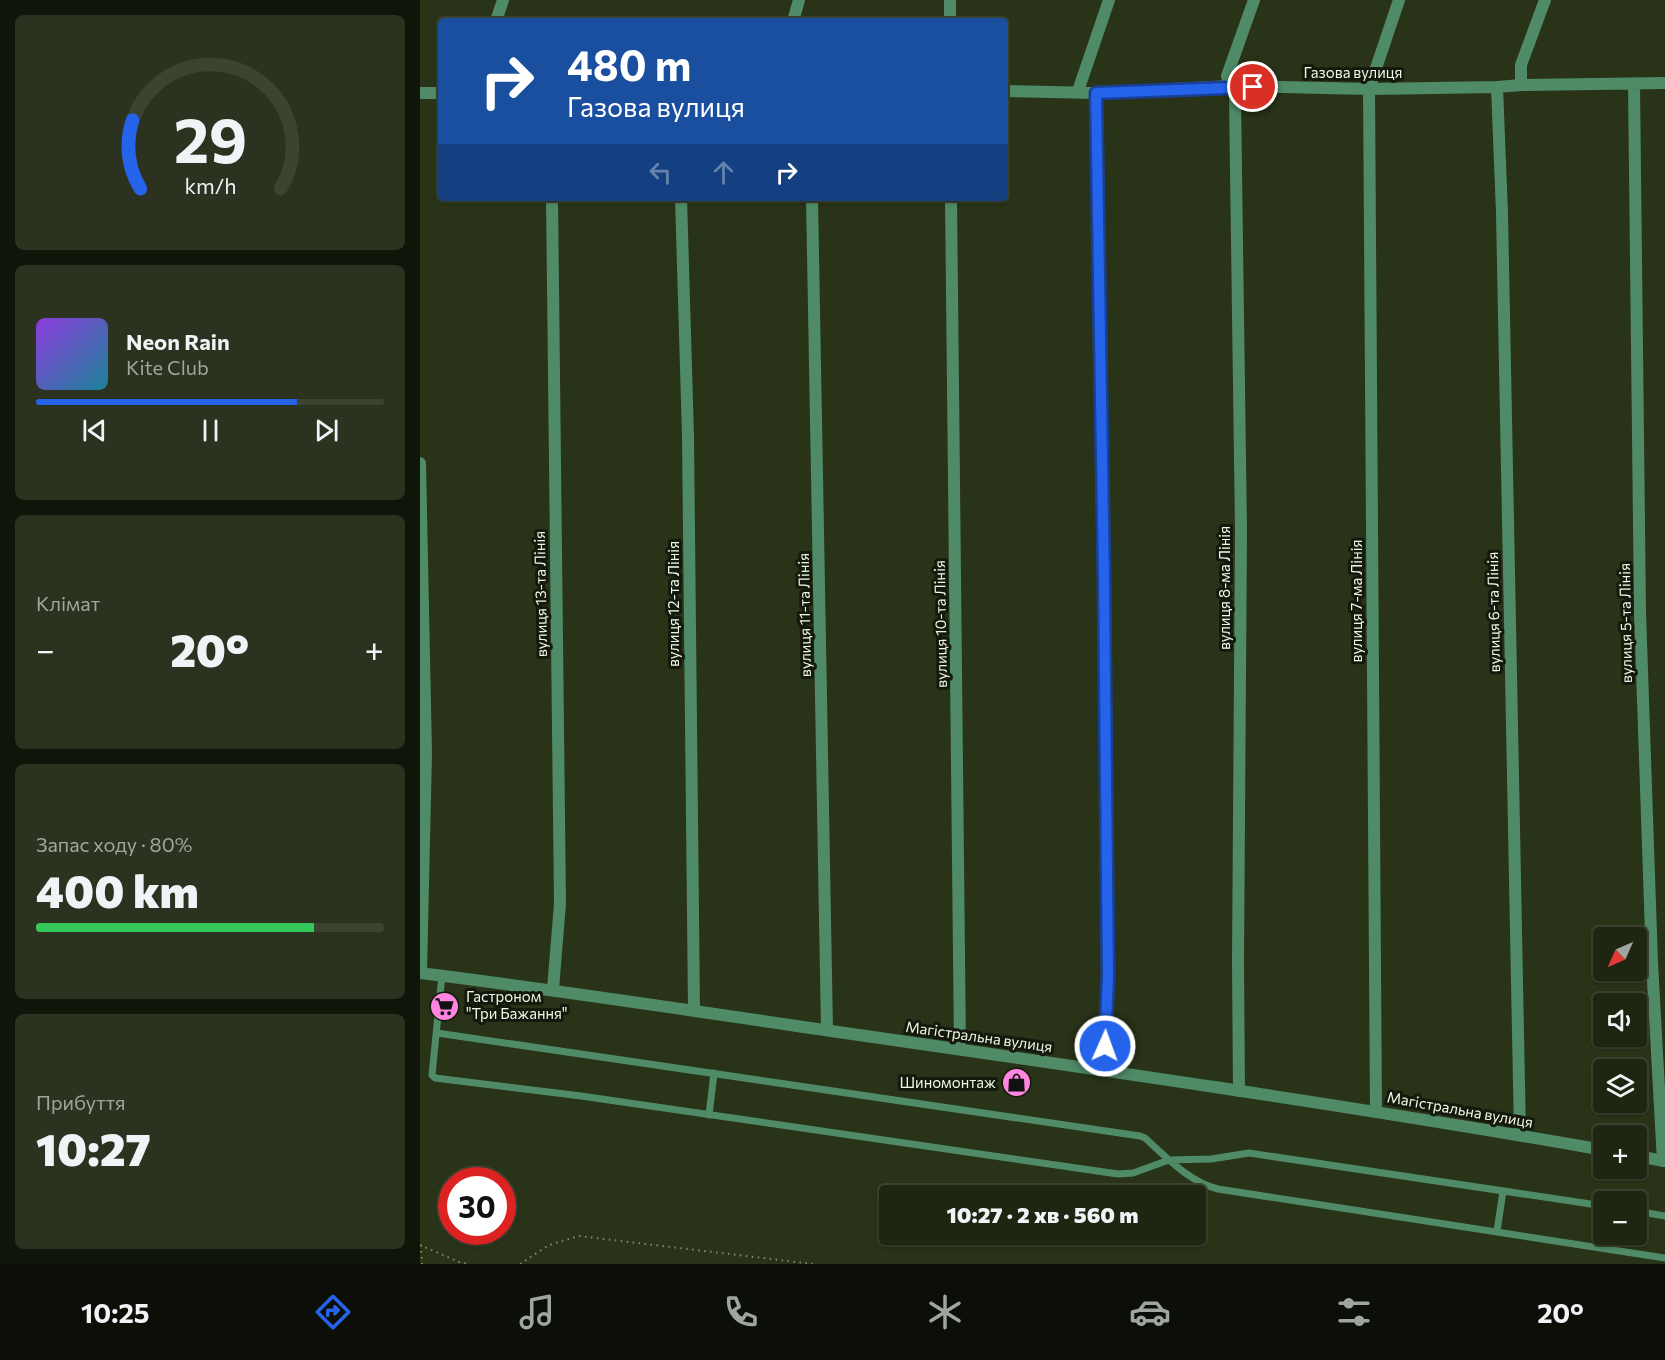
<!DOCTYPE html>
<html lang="uk">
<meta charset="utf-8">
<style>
body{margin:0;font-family:Commissioner,sans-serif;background:#2b321f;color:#f1f3f6;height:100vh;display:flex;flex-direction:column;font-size:22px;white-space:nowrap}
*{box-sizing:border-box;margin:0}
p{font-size:20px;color:#a1a59f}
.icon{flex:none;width:33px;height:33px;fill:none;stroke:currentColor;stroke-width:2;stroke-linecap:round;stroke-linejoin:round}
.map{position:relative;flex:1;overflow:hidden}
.drawer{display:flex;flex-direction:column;gap:15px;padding:15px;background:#101509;width:420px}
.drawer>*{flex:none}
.top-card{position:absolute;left:18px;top:18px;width:570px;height:183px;border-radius:6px;box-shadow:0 2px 4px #0004,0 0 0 2px #3c4331;background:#1a4fa0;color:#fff;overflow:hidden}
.needle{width:39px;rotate:225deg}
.buttons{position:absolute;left:1173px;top:927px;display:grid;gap:12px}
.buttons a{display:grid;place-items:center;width:54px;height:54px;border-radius:6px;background:#1e2611;box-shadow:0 2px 4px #0004,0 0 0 2px #3c4331;font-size:30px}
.speed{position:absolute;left:18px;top:1167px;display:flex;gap:12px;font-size:30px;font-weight:700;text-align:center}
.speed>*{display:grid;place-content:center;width:78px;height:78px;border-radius:50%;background:#1e2611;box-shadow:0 2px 4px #0004,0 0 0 2px #3c4331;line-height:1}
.speed .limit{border:9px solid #d22;background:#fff;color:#111}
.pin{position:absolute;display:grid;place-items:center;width:51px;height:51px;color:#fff;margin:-26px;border:3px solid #fff;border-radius:50%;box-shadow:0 2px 6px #0007}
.me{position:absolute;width:66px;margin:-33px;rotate:2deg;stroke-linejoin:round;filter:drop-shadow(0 0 4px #0008)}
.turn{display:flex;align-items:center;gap:21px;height:126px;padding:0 30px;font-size:27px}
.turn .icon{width:78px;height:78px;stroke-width:2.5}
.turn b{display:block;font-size:42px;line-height:51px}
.lanes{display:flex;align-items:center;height:57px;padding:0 30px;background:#0003;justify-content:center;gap:30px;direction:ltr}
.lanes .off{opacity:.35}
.big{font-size:45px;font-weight:800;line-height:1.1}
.drawer .tile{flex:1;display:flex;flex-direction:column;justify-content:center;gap:9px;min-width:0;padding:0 21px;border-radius:9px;background:#2b321f}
.drawer .dial{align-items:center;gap:0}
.dial svg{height:156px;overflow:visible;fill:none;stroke:#3c4331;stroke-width:7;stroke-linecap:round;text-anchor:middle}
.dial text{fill:#f1f3f6;stroke:none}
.song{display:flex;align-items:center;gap:18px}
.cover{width:72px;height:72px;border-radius:9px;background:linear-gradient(135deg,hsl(270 70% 55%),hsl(190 70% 35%))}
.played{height:6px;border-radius:3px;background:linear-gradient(90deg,#2563eb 75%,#3c4331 75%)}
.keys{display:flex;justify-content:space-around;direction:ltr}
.heat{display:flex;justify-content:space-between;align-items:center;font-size:33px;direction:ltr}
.charge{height:9px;border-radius:4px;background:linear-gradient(90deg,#34c759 80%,#3c4331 0)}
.trip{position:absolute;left:459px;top:1185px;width:327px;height:60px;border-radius:6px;background:#1e2611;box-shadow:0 2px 4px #0004,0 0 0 2px #3c4331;font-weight:800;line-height:60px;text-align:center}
.tab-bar{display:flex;height:96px;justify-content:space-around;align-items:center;background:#0c0f07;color:#a1a59f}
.tab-bar .icon{width:42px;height:42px}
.tab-bar .selected{color:#2563eb}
.tab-bar b{font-size:27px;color:#f1f3f6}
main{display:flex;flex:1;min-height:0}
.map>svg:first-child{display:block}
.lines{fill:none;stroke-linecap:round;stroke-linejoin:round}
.path{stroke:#818b73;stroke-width:2;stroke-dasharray:1.5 4.5;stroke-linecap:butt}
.service{stroke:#4f8b67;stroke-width:7}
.minor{stroke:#4f8b67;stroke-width:12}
.tertiary{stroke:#4f8b67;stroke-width:12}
.route-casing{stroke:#184099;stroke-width:15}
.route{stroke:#2563eb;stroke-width:10}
.labels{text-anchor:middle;stroke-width:6;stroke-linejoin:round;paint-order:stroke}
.street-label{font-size:15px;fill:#eff7e5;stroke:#14190d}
.poi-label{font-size:15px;fill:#eff7e5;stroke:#14190d;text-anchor:start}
</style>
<main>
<section class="drawer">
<div class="tile dial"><svg viewBox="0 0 100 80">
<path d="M14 69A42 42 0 1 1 86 69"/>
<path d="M14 69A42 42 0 0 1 10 34" stroke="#2563eb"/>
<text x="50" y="56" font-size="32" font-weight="700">29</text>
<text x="50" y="72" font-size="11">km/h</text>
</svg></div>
<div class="tile">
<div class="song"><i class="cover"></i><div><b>Neon Rain</b><p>Kite Club</p></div></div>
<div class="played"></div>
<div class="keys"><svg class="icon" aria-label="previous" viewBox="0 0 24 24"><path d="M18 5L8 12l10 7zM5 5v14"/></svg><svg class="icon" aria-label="pause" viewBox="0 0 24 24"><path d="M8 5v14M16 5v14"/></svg><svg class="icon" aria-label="next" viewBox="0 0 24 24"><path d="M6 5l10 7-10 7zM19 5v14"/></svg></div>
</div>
<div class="tile"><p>Клімат</p>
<div class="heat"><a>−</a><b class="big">20°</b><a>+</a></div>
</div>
<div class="tile"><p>Запас ходу · 80%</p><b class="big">400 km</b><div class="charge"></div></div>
<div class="tile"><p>Прибуття</p><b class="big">10:27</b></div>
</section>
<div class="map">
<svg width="1245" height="1264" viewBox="0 0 1245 1264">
<rect width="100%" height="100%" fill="#283317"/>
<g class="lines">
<path class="path" d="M0,1245L39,1262L50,1264
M1,1245L2,1264
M100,1264L129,1245L159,1236L393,1264"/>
<path class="service" d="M22,975L12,1075L15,1078L161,1096L698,1174L713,1173L749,1160L791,1159L829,1153L1184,1206
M17,1033L720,1136L725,1138C746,1157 769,1182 798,1189L1245,1258
M289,1115L294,1073
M1216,1211L1245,1216
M1077,1231L1083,1191"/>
<path class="minor" d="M530,0V21
M76,21L83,0
M373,21L379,0
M1214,84L1220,612L1232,963L1243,1161
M1101,85V65L1125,0
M1077,87L1082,213L1100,1135
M585,91L676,93L810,86L949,89L1077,87L1101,85L1245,83
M658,91L689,0
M0,93H21
M676,93L684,580L688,976L684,1070
M132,198L140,904L133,989
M261,198L268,436L274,1010
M392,198L407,1030
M531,198L540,1049
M0,463L6,753L1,973
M819,1091L818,961L821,531L815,97L807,76L834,0
M956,1112L949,89L979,0"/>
<path class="tertiary" d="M0,973C137,990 274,1011 411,1031C669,1068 927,1105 1184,1150
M1216,1156L1245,1161"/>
</g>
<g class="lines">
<defs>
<path id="route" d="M685,1046L688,976L684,580L676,93L833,87"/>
</defs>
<use href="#route" class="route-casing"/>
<use href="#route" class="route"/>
</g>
<defs>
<symbol id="supermarket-disc" viewBox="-11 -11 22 22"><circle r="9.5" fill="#ff85df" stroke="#14190d"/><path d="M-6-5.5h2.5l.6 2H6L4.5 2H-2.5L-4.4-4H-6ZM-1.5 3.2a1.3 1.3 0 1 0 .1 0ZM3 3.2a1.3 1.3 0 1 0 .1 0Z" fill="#111"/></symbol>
<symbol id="shop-disc" viewBox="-11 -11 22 22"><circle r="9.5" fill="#ff85df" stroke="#14190d"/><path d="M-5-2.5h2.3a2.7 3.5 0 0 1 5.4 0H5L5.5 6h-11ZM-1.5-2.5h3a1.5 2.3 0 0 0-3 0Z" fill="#111"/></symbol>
</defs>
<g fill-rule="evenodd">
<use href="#supermarket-disc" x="8" y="990" width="33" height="33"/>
<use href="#shop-disc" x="580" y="1066" width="33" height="33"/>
</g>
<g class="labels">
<g class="street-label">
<text x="933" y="78">Газова вулиця</text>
<text transform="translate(805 588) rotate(-90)" y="5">вулиця 8-ма Лінія</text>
<text transform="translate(121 594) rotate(-91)" y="5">вулиця 13-та Лінія</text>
<text transform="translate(937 601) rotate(-90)" y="5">вулиця 7-ма Лінія</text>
<text transform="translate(254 604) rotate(-90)" y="5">вулиця 12-та Лінія</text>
<text transform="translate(1074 612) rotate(-91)" y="5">вулиця 6-та Лінія</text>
<text transform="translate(385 615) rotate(-91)" y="5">вулиця 11-та Лінія</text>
<text transform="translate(1206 623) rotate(-91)" y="5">вулиця 5-та Лінія</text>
<text transform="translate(521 624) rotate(-91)" y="5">вулиця 10-та Лінія</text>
<text transform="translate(559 1037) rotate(8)" y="5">Магістральна вулиця</text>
<text transform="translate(1040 1110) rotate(10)" y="5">Магістральна вулиця</text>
</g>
<g class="poi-label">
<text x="46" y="1002">Гастроном<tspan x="46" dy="17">"Три Бажання"</tspan></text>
<text x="576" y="1088" text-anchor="end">Шиномонтаж</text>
</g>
</g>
</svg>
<div class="buttons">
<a><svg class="needle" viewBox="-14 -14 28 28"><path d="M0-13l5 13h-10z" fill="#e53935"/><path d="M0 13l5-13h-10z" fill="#a1a59f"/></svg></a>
<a><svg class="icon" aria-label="sound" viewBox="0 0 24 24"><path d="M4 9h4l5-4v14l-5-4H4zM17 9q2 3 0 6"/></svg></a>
<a><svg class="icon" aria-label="layers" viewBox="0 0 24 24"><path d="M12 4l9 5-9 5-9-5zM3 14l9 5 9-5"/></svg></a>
<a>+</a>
<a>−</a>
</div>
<div class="speed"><div class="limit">30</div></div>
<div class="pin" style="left:833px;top:87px;background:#d93025"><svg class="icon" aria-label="arrive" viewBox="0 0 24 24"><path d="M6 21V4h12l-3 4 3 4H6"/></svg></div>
<svg class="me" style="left:685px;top:1046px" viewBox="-20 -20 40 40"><circle r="17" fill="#2563eb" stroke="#fff" stroke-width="3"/><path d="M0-11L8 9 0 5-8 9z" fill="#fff"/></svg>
<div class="trip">10:27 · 2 хв · 560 m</div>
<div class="top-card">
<div class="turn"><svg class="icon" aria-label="right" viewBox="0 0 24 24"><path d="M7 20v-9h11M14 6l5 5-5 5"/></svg><div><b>480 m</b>Газова вулиця</div></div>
<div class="lanes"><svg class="icon off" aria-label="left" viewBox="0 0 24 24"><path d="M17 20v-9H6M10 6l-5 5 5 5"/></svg><svg class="icon off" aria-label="ahead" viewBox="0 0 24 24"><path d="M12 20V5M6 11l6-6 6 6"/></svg><svg class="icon" aria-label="right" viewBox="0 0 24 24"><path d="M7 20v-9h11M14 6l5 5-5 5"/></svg></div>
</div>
</div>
</main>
<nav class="tab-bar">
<b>10:25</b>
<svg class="icon selected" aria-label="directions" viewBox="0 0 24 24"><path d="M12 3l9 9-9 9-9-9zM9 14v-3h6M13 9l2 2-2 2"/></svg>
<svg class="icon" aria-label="music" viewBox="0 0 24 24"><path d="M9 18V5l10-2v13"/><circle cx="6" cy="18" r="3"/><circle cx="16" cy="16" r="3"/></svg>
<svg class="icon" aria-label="phone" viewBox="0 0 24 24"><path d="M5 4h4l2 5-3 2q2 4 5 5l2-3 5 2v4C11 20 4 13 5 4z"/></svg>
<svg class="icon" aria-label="climate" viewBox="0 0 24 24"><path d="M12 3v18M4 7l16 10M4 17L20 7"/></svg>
<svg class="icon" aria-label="car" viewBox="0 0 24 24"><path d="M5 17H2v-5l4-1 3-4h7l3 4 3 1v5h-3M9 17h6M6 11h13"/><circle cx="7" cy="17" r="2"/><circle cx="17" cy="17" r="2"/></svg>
<svg class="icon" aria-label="filters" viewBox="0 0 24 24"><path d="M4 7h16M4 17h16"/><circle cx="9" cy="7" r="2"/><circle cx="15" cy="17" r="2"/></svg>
<b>20°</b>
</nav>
